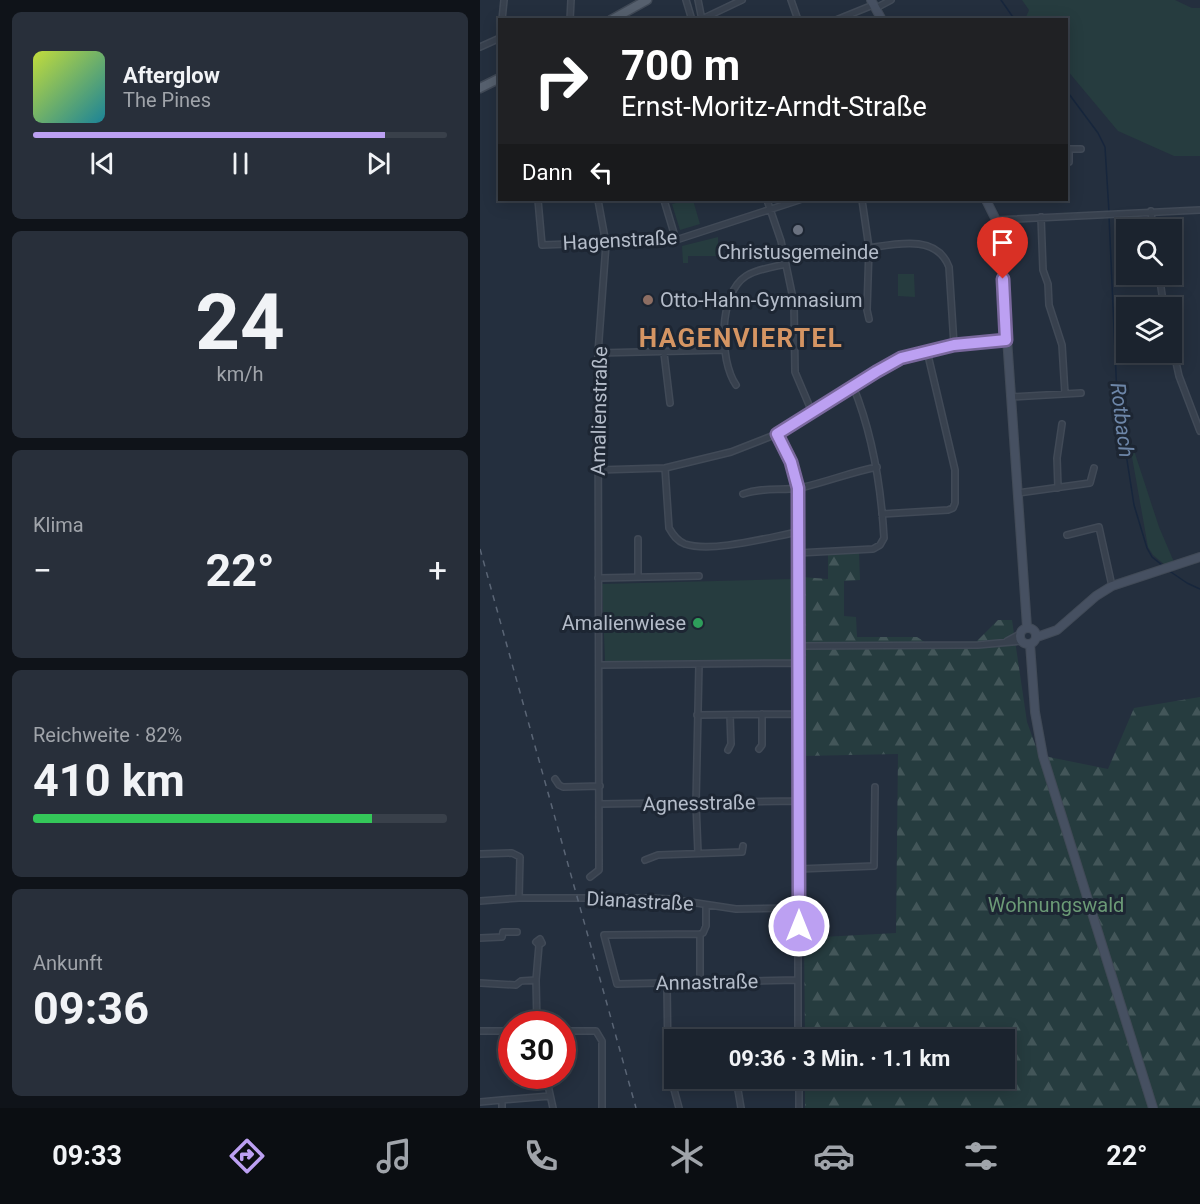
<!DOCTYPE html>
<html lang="de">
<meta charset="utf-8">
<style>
body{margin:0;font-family:Roboto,sans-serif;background:#282f3a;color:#f1f3f6;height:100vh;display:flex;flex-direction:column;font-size:22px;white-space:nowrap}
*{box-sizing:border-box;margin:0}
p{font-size:20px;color:#a0a4aa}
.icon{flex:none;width:33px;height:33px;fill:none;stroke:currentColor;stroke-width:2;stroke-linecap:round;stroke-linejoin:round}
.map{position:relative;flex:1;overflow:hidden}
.panel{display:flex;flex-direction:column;gap:12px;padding:12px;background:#0f1319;width:480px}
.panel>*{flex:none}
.hud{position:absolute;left:18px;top:18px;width:570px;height:183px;border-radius:0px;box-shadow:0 3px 15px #0003,0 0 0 2px #39404a;background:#202124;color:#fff;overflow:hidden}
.tools{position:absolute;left:636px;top:219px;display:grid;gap:12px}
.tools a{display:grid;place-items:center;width:66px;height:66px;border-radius:0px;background:#1b232e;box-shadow:0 3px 15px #0003,0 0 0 2px #39404a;font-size:30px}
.speed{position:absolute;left:18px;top:1011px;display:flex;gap:12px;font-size:30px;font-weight:700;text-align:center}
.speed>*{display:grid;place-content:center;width:78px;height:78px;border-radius:50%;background:#1b232e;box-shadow:0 3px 15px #0003,0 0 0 2px #39404a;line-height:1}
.speed .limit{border:9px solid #d22;background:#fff;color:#111}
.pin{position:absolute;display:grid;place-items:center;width:51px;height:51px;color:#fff;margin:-62px -26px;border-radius:50% 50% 50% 0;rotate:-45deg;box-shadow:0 0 6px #0007}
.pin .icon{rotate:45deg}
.me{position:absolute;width:66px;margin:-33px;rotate:0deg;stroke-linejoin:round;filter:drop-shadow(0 0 4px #0008)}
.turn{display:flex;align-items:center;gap:21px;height:126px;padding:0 24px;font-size:27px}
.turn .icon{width:78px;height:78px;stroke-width:2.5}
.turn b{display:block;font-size:42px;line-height:51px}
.then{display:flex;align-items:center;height:57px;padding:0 24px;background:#0003;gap:12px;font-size:22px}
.big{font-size:45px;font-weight:700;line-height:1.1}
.panel .widget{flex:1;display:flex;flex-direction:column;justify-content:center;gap:9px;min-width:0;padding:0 21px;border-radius:9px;background:#282f3a}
.panel .dial{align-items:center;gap:0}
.dial b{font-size:78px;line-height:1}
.song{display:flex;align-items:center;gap:18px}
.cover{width:72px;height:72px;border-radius:9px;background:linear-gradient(135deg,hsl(70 70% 55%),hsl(190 70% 35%))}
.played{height:6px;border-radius:3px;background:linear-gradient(90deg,#bca0f2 85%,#39404a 85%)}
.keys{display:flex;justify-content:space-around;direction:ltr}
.heat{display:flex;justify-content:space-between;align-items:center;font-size:33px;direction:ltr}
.charge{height:9px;border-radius:4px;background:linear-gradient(90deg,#34c759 82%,#39404a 0)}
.trip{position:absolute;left:184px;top:1029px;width:351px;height:60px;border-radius:0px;background:#1b232e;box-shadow:0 3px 15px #0003,0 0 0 2px #39404a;font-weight:700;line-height:60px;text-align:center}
.menu{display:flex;height:96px;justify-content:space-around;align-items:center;background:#0b0e12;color:#a0a4aa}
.menu .icon{width:42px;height:42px}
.menu .current{color:#bca0f2}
.menu b{font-size:27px;color:#f1f3f6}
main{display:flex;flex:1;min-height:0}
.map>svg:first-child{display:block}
.green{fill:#263c3f}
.forest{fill:url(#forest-firs)}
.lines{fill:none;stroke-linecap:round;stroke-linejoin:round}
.stream{stroke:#17263c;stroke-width:1.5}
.street-casing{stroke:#414a57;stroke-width:8}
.secondary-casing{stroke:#414a57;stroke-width:10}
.primary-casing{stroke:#414a57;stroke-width:11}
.street{stroke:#38414e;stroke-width:5}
.secondary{stroke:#465061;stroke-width:8}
.primary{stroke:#56606e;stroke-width:8}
.rail{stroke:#5a6575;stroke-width:1.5;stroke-dasharray:6 6;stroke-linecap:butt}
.route-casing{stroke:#7a689d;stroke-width:15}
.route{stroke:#bca0f2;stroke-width:10}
.worship-dot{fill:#6b7280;stroke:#1d2633;stroke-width:2}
.education-dot{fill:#8d6e63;stroke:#1d2633;stroke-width:2}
.leisure-dot{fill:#2e9e5b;stroke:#1d2633;stroke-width:2}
.labels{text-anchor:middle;stroke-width:6;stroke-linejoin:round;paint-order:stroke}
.street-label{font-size:20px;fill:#b4bcc9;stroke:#1d2633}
.poi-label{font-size:20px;fill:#b4bcc9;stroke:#1d2633}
.park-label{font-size:20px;fill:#6b9a76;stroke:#1d2633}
.water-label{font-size:21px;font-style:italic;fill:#6d86a8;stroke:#1d2633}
.district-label{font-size:26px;font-weight:bold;letter-spacing:1.5px;fill:#d59563;stroke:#1d2633}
</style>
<main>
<section class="panel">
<div class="widget">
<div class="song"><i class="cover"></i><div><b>Afterglow</b><p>The Pines</p></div></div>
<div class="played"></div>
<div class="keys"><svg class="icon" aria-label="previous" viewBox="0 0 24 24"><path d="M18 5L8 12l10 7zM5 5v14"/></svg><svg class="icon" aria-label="pause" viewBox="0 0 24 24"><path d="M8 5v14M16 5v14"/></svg><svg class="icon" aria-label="next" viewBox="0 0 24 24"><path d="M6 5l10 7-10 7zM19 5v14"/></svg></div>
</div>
<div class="widget dial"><b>24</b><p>km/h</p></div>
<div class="widget"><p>Klima</p>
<div class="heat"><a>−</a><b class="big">22°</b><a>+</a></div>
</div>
<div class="widget"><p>Reichweite · 82%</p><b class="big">410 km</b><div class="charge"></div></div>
<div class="widget"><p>Ankunft</p><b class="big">09:36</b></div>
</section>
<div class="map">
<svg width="720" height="1108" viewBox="0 0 720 1108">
<defs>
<pattern id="forest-firs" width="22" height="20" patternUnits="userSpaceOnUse" patternTransform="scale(1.5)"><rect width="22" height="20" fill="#263c3f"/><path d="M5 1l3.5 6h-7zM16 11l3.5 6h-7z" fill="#435659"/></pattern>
</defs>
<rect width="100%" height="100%" fill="#242f3e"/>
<path class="green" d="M542,0H695L712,8H720V156H694L638,131L587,70L586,20L548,19L546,17L549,10Z
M208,200H213L220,224L200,230L192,204Z
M238,237V256H208V263H203L202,246Z
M418,274H434L435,297L418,296Z
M647,429L679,527L694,562L685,565L673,555L668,547Z
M313,579V661H125L122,584Z"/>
<path class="forest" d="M379,553L380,580L364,581V616L376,617L377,637H437L448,644L497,641L518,620H532L547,722L559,755L628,769L654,708L720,697V1108H325V1079L525,1078V1040L325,1039L324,938L416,933L418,754L323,756L321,694L322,577L348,579V555Z"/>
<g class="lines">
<path class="stream" d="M521,0L535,20
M586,90L618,133L625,147L629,212
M629,216L637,396L654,505L667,548L672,557L682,565
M688,570L707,583L720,589"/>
<defs>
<path id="street" d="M206,0L212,20
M218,0L222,20
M311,0L318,20
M396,8L411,0
M222,19L262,0
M22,20L24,0
M90,20L91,0
M356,20L393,5
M0,47L20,38
M586,149H601
M589,149V162
M58,200L62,245L196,240L319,200
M184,200L196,240
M287,200L301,241L314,303L315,372L332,412
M382,200L389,248L387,310L389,319
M671,211L673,230
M561,217L563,270L568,284L569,305L582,345L585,394
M516,220L720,210
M389,248C416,244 457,234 469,267L474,345
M679,274L684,308
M692,344L699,376L720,431
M118,353L245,350
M184,353L190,403
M256,385C239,360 238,294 266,276C277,269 293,267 306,264
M531,397L601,393
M297,434L311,462L318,488V1040
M185,468L189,528C193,535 197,541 205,544C232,553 290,537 318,532
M118,470L185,468L251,452L297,434L396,372L421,358L474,345L526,341
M578,488L577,458L582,424
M538,493L610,483L614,468
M263,494C286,486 303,492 324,487C349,481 372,472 397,467
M402,514L468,510L473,508L475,503V470L447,351
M587,535L619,527L632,586
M158,539V577
M318,553L393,549L400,545L404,538C401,485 393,435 373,386
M118,578L219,576
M527,641L540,634
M318,646L498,645L542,641
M119,665L318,663
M217,715L317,714
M279,749L282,745V714
M248,750L251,744L250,715
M75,779L79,785L83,787L120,786
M120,804L318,801
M218,853L216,803L219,664
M0,854L32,853L40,857L39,898
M165,860L178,855L262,852L263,846
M319,869L394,866L395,787
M110,877L119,870L118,353L126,244L118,200
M0,901L39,898H164L190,899L256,909L320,908
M226,905V926L223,933L220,934L124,935L137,984L317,980
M220,934V983
M0,938L22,937L23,932H37
M0,983L36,985L41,981L56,980
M187,983L188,1067L199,1108
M57,1024L56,980L59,945L56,942L60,939L62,943L59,945
M0,1031H32
M82,1031H116L122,1041V1108
M66,1076L73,1108
M256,1078L261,1108
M319,1078V1108
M22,1100L70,1096
M0,1102L22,1100V1108"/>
<path id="secondary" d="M391,0L402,20
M506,200L516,220L520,237L547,627
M540 636a8 8 0 1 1 16 0a8 8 0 1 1-16 0Z
M557,637L577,630L616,596L632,586L720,557
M550,644L555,712L563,756L673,1108"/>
<path id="primary" d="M131,20L167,0
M0,88L20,78"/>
</defs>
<use href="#street" class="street-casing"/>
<use href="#secondary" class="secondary-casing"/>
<use href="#primary" class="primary-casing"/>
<use href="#street" class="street"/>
<use href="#secondary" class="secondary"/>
<use href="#primary" class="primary"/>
<path class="rail" d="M0,549L156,1108"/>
</g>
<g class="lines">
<defs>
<path id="route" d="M319,926L318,488L311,462L297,434L396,372L421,358L474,345L526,340L523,279"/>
</defs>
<use href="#route" class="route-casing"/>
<use href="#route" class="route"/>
</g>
<circle class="worship-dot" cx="318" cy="230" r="6"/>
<circle class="education-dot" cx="168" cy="300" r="6"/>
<circle class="leisure-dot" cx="218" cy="623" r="6"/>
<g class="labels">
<g class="street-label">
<text transform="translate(140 240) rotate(-3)" y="7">Hagenstraße</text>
<text transform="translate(119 411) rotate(-89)" y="7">Amalienstraße</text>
<text transform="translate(219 803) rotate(-1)" y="7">Agnesstraße</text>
<text transform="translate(160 901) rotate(3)" y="7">Dianastraße</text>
<text transform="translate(227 982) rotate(-1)" y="7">Annastraße</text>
</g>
<g class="poi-label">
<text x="318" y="259">Christusgemeinde</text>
<text x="180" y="307" text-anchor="start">Otto-Hahn-Gymnasium</text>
<text x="206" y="630" text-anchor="end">Amalienwiese</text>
</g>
<g class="park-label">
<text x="576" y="912">Wohnungswald</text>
</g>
<g class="water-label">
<text transform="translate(642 420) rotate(83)" y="7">Rotbach</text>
</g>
<g class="district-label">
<text x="261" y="347">HAGENVIERTEL</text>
</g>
</g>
</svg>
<div class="tools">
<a><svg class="icon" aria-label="search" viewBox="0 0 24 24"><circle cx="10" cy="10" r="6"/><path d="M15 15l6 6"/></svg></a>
<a><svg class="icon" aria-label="layers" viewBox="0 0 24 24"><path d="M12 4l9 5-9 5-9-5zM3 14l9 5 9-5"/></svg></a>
</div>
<div class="speed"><div class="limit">30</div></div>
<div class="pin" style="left:523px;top:279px;background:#d93025"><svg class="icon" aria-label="arrive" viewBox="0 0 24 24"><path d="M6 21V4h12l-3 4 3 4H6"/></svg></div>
<svg class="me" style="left:319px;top:926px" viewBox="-20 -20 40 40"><circle r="17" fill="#bca0f2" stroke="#fff" stroke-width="3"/><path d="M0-11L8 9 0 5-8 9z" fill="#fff"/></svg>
<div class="trip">09:36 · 3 Min. · 1.1 km</div>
<div class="hud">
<div class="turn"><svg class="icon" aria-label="right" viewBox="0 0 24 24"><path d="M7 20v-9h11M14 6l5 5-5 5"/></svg><div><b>700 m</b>Ernst-Moritz-Arndt-Straße</div></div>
<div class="then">Dann<svg class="icon" aria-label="left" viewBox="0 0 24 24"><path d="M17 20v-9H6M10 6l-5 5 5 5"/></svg></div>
</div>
</div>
</main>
<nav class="menu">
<b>09:33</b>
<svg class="icon current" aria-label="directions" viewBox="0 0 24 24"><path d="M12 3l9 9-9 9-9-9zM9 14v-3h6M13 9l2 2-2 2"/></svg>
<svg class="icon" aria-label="music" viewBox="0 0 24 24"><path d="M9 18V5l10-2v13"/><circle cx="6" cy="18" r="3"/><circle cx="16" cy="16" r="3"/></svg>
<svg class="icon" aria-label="phone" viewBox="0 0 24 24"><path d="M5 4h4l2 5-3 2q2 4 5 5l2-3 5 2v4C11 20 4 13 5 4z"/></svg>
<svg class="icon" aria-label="climate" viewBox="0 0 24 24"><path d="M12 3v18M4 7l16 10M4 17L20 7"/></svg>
<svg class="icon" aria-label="car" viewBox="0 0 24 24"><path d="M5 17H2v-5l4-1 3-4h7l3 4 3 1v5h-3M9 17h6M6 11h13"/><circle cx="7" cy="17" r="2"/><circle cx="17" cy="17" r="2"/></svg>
<svg class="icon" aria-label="filters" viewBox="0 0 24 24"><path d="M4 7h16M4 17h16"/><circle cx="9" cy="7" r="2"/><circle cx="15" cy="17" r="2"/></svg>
<b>22°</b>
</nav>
